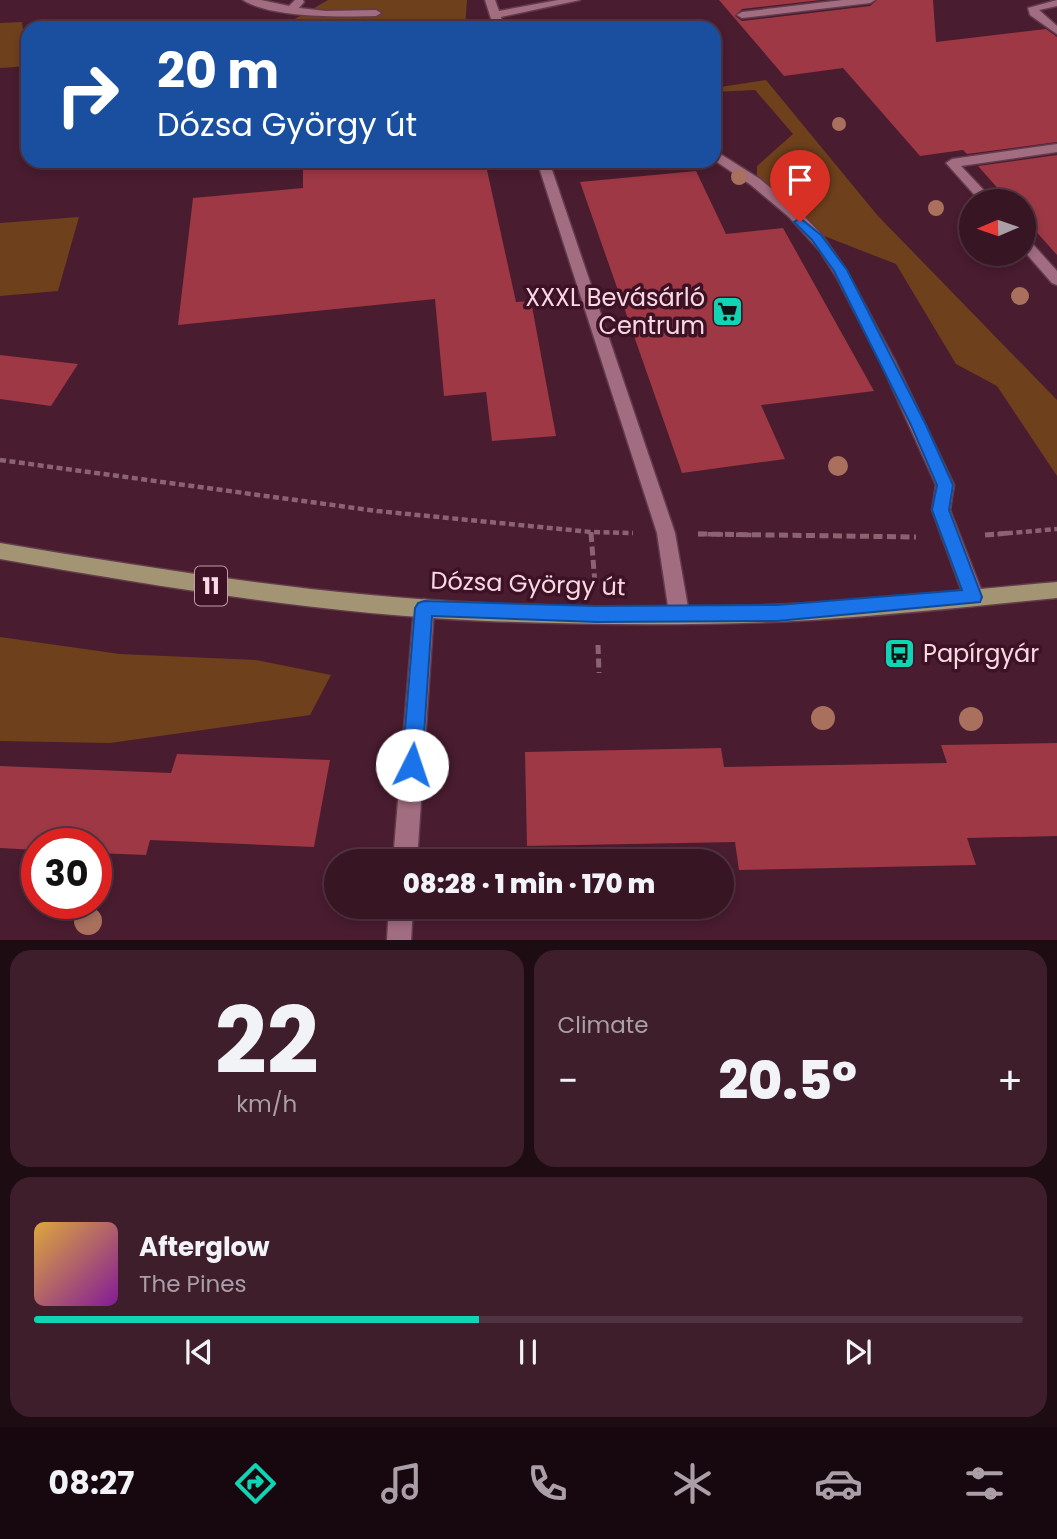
<!DOCTYPE html>
<meta charset="utf-8">
<style>
body{margin:0;font-family:Poppins,sans-serif;background:#3e1e2b;color:#f1f3f6;height:100vh;display:flex;flex-direction:column;font-size:26px;white-space:nowrap}
*{box-sizing:border-box;margin:0}
p{font-size:23px;color:#aa9fa6}
.icon{flex:none;width:38px;height:38px;fill:none;stroke:currentColor;stroke-width:2;stroke-linecap:round;stroke-linejoin:round}
.map{position:relative;height:940px;overflow:hidden}
.panel{display:flex;flex-direction:column;gap:10px;padding:10px;background:#1e0c13;flex:1}
.panel>*{flex:none}
.top-card{position:absolute;left:21px;top:21px;width:700px;height:147px;border-radius:21px;box-shadow:0 4px 10px #0003,0 0 0 2px #513441;background:#1a4fa0;color:#fff;overflow:hidden}
.needle{width:46px;rotate:268deg}
.buttons{position:absolute;left:959px;top:189px;display:grid;gap:14px}
.buttons a{display:grid;place-items:center;width:77px;height:77px;border-radius:50%;background:#371523;box-shadow:0 4px 10px #0003,0 0 0 2px #513441;font-size:35px}
.speed{position:absolute;left:21px;top:828px;display:flex;gap:14px;font-size:35px;font-weight:700;text-align:center}
.speed>*{display:grid;place-content:center;width:91px;height:91px;border-radius:50%;background:#371523;box-shadow:0 4px 10px #0003,0 0 0 2px #513441;line-height:1}
.speed .limit{border:10px solid #d22;background:#fff;color:#111}
.pin{position:absolute;display:grid;place-items:center;width:60px;height:60px;color:#fff;margin:-72px -30px;border-radius:50% 50% 50% 0;rotate:-45deg;box-shadow:0 0 7px #0007}
.pin .icon{rotate:45deg}
.me{position:absolute;width:77px;margin:-38px;rotate:4deg;stroke-linejoin:round;filter:drop-shadow(0 0 5px #0008)}
.turn{display:flex;align-items:center;gap:24px;height:147px;padding:0 21px;font-size:32px}
.turn .icon{width:91px;height:91px;stroke-width:2.5}
.turn b{display:block;font-size:49px;line-height:60px}
.big{font-size:52px;font-weight:800;line-height:1.1}
.panel .widget{flex:1;display:flex;flex-direction:column;justify-content:center;gap:10px;min-width:0;padding:0 24px;border-radius:21px;background:#3e1e2b}
.panel .dial{align-items:center;gap:0}
.dial b{font-size:91px;line-height:1}
.song{display:flex;align-items:center;gap:21px}
.cover{width:84px;height:84px;border-radius:10px;background:linear-gradient(135deg,hsl(40 70% 55%),hsl(290 70% 35%))}
.played{height:7px;border-radius:4px;background:linear-gradient(90deg,#0fd5b4 45%,#513441 45%)}
.keys{display:flex;justify-content:space-around;direction:ltr}
.heat{display:flex;justify-content:space-between;align-items:center;font-size:38px;direction:ltr}
.panel .tiles{flex:1;display:grid;gap:10px;grid-template-columns:1fr 1fr}
.widget:last-child{grid-column:span 2}
.trip{position:absolute;left:324px;top:849px;width:410px;height:70px;border-radius:35px;background:#371523;box-shadow:0 4px 10px #0003,0 0 0 2px #513441;font-weight:800;line-height:70px;text-align:center}
.tab-bar{display:flex;height:112px;justify-content:space-around;align-items:center;background:#16080e;color:#aa9fa6}
.tab-bar .icon{width:49px;height:49px}
.tab-bar .current{color:#0fd5b4}
.tab-bar b{font-size:32px;color:#f1f3f6}
.map>svg:first-child{display:block}
.green{fill:#6e401c}
.building{fill:#9e3845}
.lines{fill:none;stroke-linecap:round;stroke-linejoin:round}
.service-casing{stroke:#623b4c;stroke-width:3}
.minor-casing{stroke:#623b4c;stroke-width:3}
.primary-casing{stroke:#623b4c;stroke-width:3}
.path-far1{stroke:#8b6373;stroke-width:4.5;stroke-dasharray:6 3.5;stroke-linecap:butt}
.path{stroke:#8b6373;stroke-width:5;stroke-dasharray:9 4.5;stroke-linecap:butt}
.service{fill:#a26d80;fill-rule:evenodd}
.minor{fill:#a26d80;fill-rule:evenodd}
.primary{fill:#a39574;fill-rule:evenodd}
.tree{fill:#a9705e}
.route{fill:#1a73e8;stroke:#114b97;stroke-width:2}
.labels{text-anchor:middle;stroke-width:7;stroke-linejoin:round;paint-order:stroke}
.shield{fill:#3e1225;stroke:#c09daa;stroke-width:2}
.shield-label{font-size:23px;font-weight:bold;fill:#f8d9e3}
.poi-label{font-size:24px;fill:#f8d9e3;stroke:#3e1225;text-anchor:end}
.street-label{font-size:24px;fill:#f8d9e3;stroke:#3e1225}
</style>
<div class="map">
<svg width="1057" height="941" viewBox="0 0 1057 941">
<rect width="100%" height="100%" fill="#491c2f"/>
<path class="green" d="M328,0H467L465,28H279Z
M22,22L28,66L0,68V23Z
M766,80L878,216L1057,400V476L997,386L956,364L896,264L824,236L757,178V166L793,134L755,90L714,92V88Z
M79,217L58,291L0,296V223Z
M0,637L120,654L256,660L331,675L310,715L110,743L0,741Z"/>
<path class="building" d="M719,0H821L742,9L735,16L742,21L870,6L877,0H933L936,42L1046,29L1057,37V142L967,154L963,150L920,156L843,68L784,76Z
M1057,155V255L1024,218V201H1009L978,166Z
M303,161H485L516,302L531,301L556,436L492,441L486,392L444,396L435,299L178,325L193,198L303,188Z
M696,171L726,234L783,228L874,391L761,405L785,459L682,473L580,182Z
M0,355L78,364L51,406L0,399Z
M1057,743V836L967,838L976,865L739,870L735,842L527,846L525,752L721,748L724,767L947,763L941,745Z
M177,754L330,760L314,847L150,840L146,855L96,853V844H37V850L0,848V766L171,773Z"/>
<g class="lines">
<defs>
<path id="service" d="M243,0H261L289,6L295,0H303L304,2L299,8L326,11L376,10L381,13L376,16C343,17 270,18 243,0Z
M485,0H495L499,11L558,0H580L501,17L504,28H494Z
M843,0H875L870,3L742,18L737,15L742,12Z
M1057,0V6L1039,10L1057,26V34L1030,15L1028,8Z
M1057,144V152L961,166L994,201H980L946,163L952,159Z
M714,150L760,179L799,211L822,235L845,268L895,361L954,485L950,510L984,597L981,603L974,605L967,603L964,597L932,510L936,485L880,361L837,278L820,251L789,217L751,185L714,160Z
M537,161H549L675,533L689,613L686,619L679,622L672,619L669,613L657,533Z
M1024,239L1029,240L1057,271V285L1052,283L1024,251Z"/>
<path id="minor" d="M424,599L431,602L434,608L417,861H393L414,608L417,602Z
M389,906H413L411,941H387Z"/>
<path id="primary" d="M0,543C160,570 320,595 482,603C591,609 703,609 812,603C894,598 975,589 1057,582V598C975,606 894,615 812,620C704,626 595,625 487,621C323,614 161,587 0,559Z"/>
</defs>
<use href="#service" class="service-casing"/>
<use href="#minor" class="minor-casing"/>
<use href="#primary" class="primary-casing"/>
<path class="path-far1" d="M0,460L377,511L591,532L633,533
M591,532V535
M698,534L755,535
M988,535L1057,529"/>
<path class="path" d="M591,533L595,584
M698,534L916,537
M985,535L1009,533
M598,645L599,673"/>
<use href="#service" class="service"/>
<use href="#minor" class="minor"/>
<use href="#primary" class="primary"/>
</g>
<g class="tree">
<circle cx="839" cy="124" r="7"/>
<circle cx="739" cy="177" r="8"/>
<circle cx="936" cy="208" r="8"/>
<circle cx="1020" cy="296" r="9"/>
<circle cx="838" cy="466" r="10"/>
<circle cx="823" cy="718" r="12"/>
<circle cx="971" cy="719" r="12"/>
<circle cx="88" cy="921" r="14"/>
</g>
<path class="route" d="M800,218L821,235L847,270L926,425L953,485L949,510L982,597L980,602L777,621L597,622L432,616L422,765L419,772L412,775L405,772L402,765L415,608L418,603L424,601L597,606L777,605L962,590L932,510L937,485L911,425L834,271L812,240L794,222Z"/>
<defs>
<symbol id="supermarket-square" viewBox="-11 -11 22 22"><rect x="-9" y="-9" width="18" height="18" rx="4" fill="#0fd5b4" stroke="#3e1225"/><path d="M-6-5.5h2.5l.6 2H6L4.5 2H-2.5L-4.4-4H-6ZM-1.5 3.2a1.3 1.3 0 1 0 .1 0ZM3 3.2a1.3 1.3 0 1 0 .1 0Z" fill="#111"/></symbol>
<symbol id="bus-square" viewBox="-11 -11 22 22"><rect x="-9" y="-9" width="18" height="18" rx="4" fill="#0fd5b4" stroke="#3e1225"/><path d="M-5-6H5V4H4V6H2V4H-2V6H-4V4H-5ZM-3.5-4V0h7V-4ZM-3.5 1.2v1.5H-2V1.2ZM2 1.2v1.5H3.5V1.2Z" fill="#111"/></symbol>
</defs>
<g fill-rule="evenodd">
<use href="#supermarket-square" x="710" y="294" width="35" height="35"/>
<use href="#bus-square" x="882" y="636" width="35" height="35"/>
</g>
<g class="labels">
<rect class="shield" x="195" y="566.5" width="32" height="39" rx="5"/>
<g class="shield-label">
<text x="211" y="594">11</text>
</g>
<g class="poi-label">
<text x="705" y="306">XXXL Bevásárló<tspan x="705" dy="28">Centrum</tspan></text>
<text x="923" y="662" text-anchor="start">Papírgyár</text>
</g>
<g class="street-label">
<text transform="translate(528 584) rotate(2)" y="8">Dózsa György út</text>
</g>
</g>
</svg>
<div class="buttons">
<a><svg class="needle" viewBox="-14 -14 28 28"><path d="M0-13l5 13h-10z" fill="#e53935"/><path d="M0 13l5-13h-10z" fill="#aa9fa6"/></svg></a>
</div>
<div class="speed"><div class="limit">30</div></div>
<div class="pin" style="left:800px;top:222px;background:#d93025"><svg class="icon" aria-label="arrive" viewBox="0 0 24 24"><path d="M6 21V4h12l-3 4 3 4H6"/></svg></div>
<svg class="me" style="left:412px;top:765px" viewBox="-20 -20 40 40"><circle r="19" fill="#fff"/><path d="M0-13L10 11 0 6-10 11z" fill="#1a73e8"/></svg>
<div class="trip">08:28 · 1 min · 170 m</div>
<div class="top-card">
<div class="turn"><svg class="icon" aria-label="right" viewBox="0 0 24 24"><path d="M7 20v-9h11M14 6l5 5-5 5"/></svg><div><b>20 m</b>Dózsa György út</div></div>
</div>
</div>
<section class="panel">
<div class="tiles">
<div class="widget dial"><b>22</b><p>km/h</p></div>
<div class="widget"><p>Climate</p>
<div class="heat"><a>−</a><b class="big">20.5°</b><a>+</a></div>
</div>
<div class="widget">
<div class="song"><i class="cover"></i><div><b>Afterglow</b><p>The Pines</p></div></div>
<div class="played"></div>
<div class="keys"><svg class="icon" aria-label="previous" viewBox="0 0 24 24"><path d="M18 5L8 12l10 7zM5 5v14"/></svg><svg class="icon" aria-label="pause" viewBox="0 0 24 24"><path d="M8 5v14M16 5v14"/></svg><svg class="icon" aria-label="next" viewBox="0 0 24 24"><path d="M6 5l10 7-10 7zM19 5v14"/></svg></div>
</div>
</div>
</section>
<nav class="tab-bar">
<b>08:27</b>
<svg class="icon current" aria-label="directions" viewBox="0 0 24 24"><path d="M12 3l9 9-9 9-9-9zM9 14v-3h6M13 9l2 2-2 2"/></svg>
<svg class="icon" aria-label="music" viewBox="0 0 24 24"><path d="M9 18V5l10-2v13"/><circle cx="6" cy="18" r="3"/><circle cx="16" cy="16" r="3"/></svg>
<svg class="icon" aria-label="phone" viewBox="0 0 24 24"><path d="M5 4h4l2 5-3 2q2 4 5 5l2-3 5 2v4C11 20 4 13 5 4z"/></svg>
<svg class="icon" aria-label="climate" viewBox="0 0 24 24"><path d="M12 3v18M4 7l16 10M4 17L20 7"/></svg>
<svg class="icon" aria-label="car" viewBox="0 0 24 24"><path d="M5 17H2v-5l4-1 3-4h7l3 4 3 1v5h-3M9 17h6M6 11h13"/><circle cx="7" cy="17" r="2"/><circle cx="17" cy="17" r="2"/></svg>
<svg class="icon" aria-label="filters" viewBox="0 0 24 24"><path d="M4 7h16M4 17h16"/><circle cx="9" cy="7" r="2"/><circle cx="15" cy="17" r="2"/></svg>
</nav>
